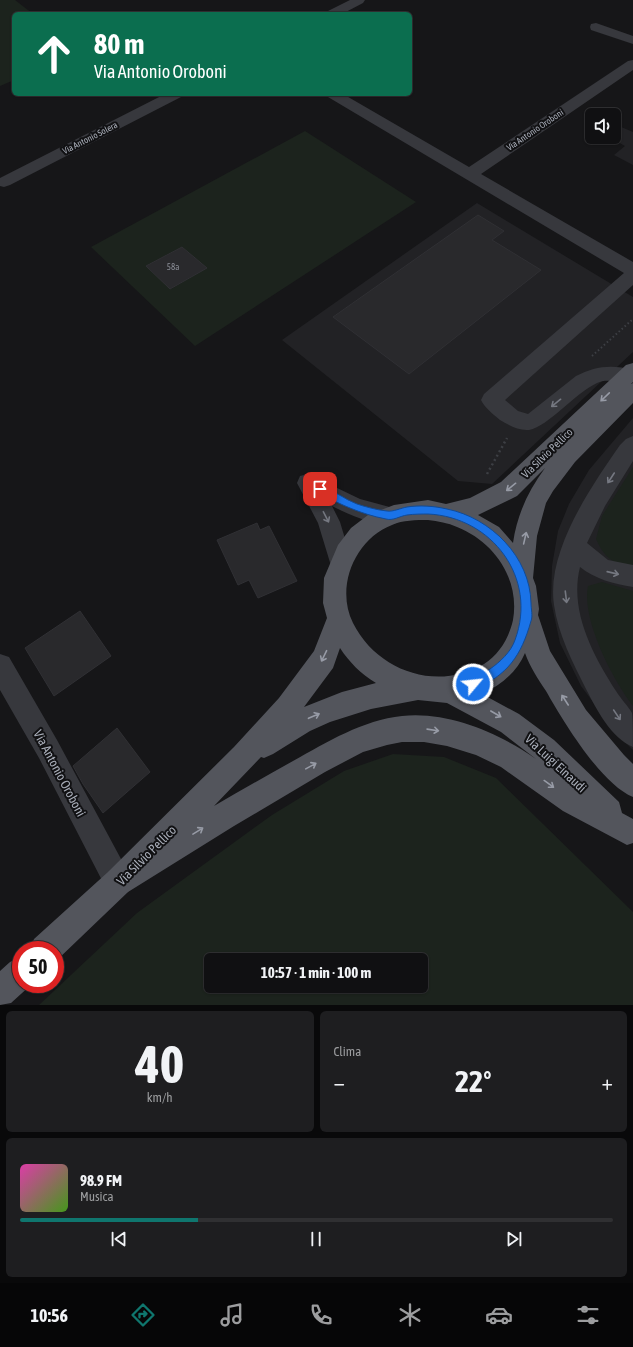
<!DOCTYPE html>
<html lang="it">
<meta charset="utf-8">
<style>
body{margin:0;font-family:"Asap Condensed",sans-serif;background:#1e1e20;color:#f1f3f6;height:100vh;display:flex;flex-direction:column;font-size:15px;white-space:nowrap}
*{box-sizing:border-box;margin:0}
p{font-size:13px;color:#9c9d9f}
.icon{flex:none;width:22px;height:22px;fill:none;stroke:currentColor;stroke-width:2;stroke-linecap:round;stroke-linejoin:round}
.map{position:relative;height:1005px;overflow:hidden}
.sheet{display:flex;flex-direction:column;gap:6px;padding:6px;background:#09090a;flex:1}
.sheet>*{flex:none}
.top-card{position:absolute;left:12px;top:12px;width:400px;height:84px;border-radius:6px;box-shadow:0 1px 3px #0004,0 0 0 1px #303032;background:#0b6e4f;color:#fff;overflow:hidden}
.buttons{position:absolute;left:585px;top:108px;display:grid;gap:8px}
.buttons a{display:grid;place-items:center;width:36px;height:36px;border-radius:6px;background:#101012;box-shadow:0 1px 3px #0004,0 0 0 1px #303032;font-size:20px}
.speed{position:absolute;left:12px;top:941px;display:flex;gap:8px;font-size:20px;font-weight:700;text-align:center}
.speed>*{display:grid;place-content:center;width:52px;height:52px;border-radius:50%;background:#101012;box-shadow:0 1px 3px #0004,0 0 0 1px #303032;line-height:1}
.speed .limit{border:6px solid #d22;background:#fff;color:#111}
.pin{position:absolute;display:grid;place-items:center;width:34px;height:34px;color:#fff;margin:-17px;border-radius:8px;box-shadow:0 2px 6px #0006}
.me{position:absolute;width:44px;margin:-22px;rotate:62deg;stroke-linejoin:round;filter:drop-shadow(0 0 3px #0008)}
.turn{display:flex;align-items:center;gap:14px;height:84px;padding:0 16px;font-size:18px}
.turn .icon{width:52px;height:52px;stroke-width:2.5}
.turn b{display:block;font-size:28px;line-height:34px}
.big{font-size:30px;font-weight:700;line-height:1.1}
.sheet .card{flex:1;display:flex;flex-direction:column;justify-content:center;gap:6px;min-width:0;padding:0 14px;border-radius:6px;background:#1e1e20}
.sheet .dial{align-items:center;gap:0}
.dial b{font-size:52px;line-height:1}
.song{display:flex;align-items:center;gap:12px}
.cover{width:48px;height:48px;border-radius:6px;background:linear-gradient(135deg,hsl(320 70% 55%),hsl(100 70% 35%))}
.played{height:4px;border-radius:2px;background:linear-gradient(90deg,#0f766e 30%,#303032 30%)}
.keys{display:flex;justify-content:space-around;direction:ltr}
.heat{display:flex;justify-content:space-between;align-items:center;font-size:22px;direction:ltr}
.sheet .tiles{flex:1;display:grid;gap:6px;grid-template-columns:1fr 1fr}
.card:last-child{grid-column:span 2}
.trip{position:absolute;left:204px;top:953px;width:224px;height:40px;border-radius:6px;background:#101012;box-shadow:0 1px 3px #0004,0 0 0 1px #303032;font-weight:700;line-height:40px;text-align:center}
.tab-bar{display:flex;height:64px;justify-content:space-around;align-items:center;background:#060607;color:#9c9d9f}
.tab-bar .icon{width:28px;height:28px}
.tab-bar .on{color:#0f766e}
.tab-bar b{font-size:18px;color:#f1f3f6}
.map>svg:first-child{display:block}
.built{fill:#222225}
.green{fill:#1c231d;fill-rule:evenodd}
.building{fill:#29292c;stroke:#303034}
.lines{fill:none;stroke-linecap:round;stroke-linejoin:round}
.path-far1{stroke:#3d3f44;stroke-width:2;stroke-dasharray:1.5 2.5;stroke-linecap:butt}
.path{stroke:#3d3f44;stroke-width:2.5;stroke-dasharray:2 3;stroke-linecap:butt}
.minor{fill:#37383d;fill-rule:evenodd}
.major{fill:#53555c;fill-rule:evenodd}
.oneway{stroke:#979ba6}
.oneway2{stroke:#757881}
.route{fill:#1a73e8;stroke:#114b97}
.labels{text-anchor:middle;stroke-width:4;stroke-linejoin:round;paint-order:stroke}
.far-street-label{font-size:9px;fill:#a8adb8;stroke:#111113}
.number-label{font-size:9px;fill:#888b94}
.street-label{font-size:11px;fill:#a8adb8;stroke:#111113}
.near-street-label{font-size:13px;fill:#a8adb8;stroke:#111113}
</style>
<div class="map">
<svg width="633" height="1005" viewBox="0 0 633 1005">
<rect width="100%" height="100%" fill="#161618"/>
<path class="built" d="M614,124L633,132V165L614,155L625,146L609,137H614Z
M477,203L633,297V352L492,484L458,481L282,340Z
M633,418V750L617,734L581,686L560,643L551,601L552,566L558,531L569,504L589,470Z"/>
<path class="green" d="M0,0H15L33,14H14V80L0,86Z
M305,131L416,202L195,346L91,247ZM182,247L206,268L171,289L146,266Z
M633,467V568C613,563 605,559 596,539L602,516Z
M602,582L633,591V706C613,680 581,619 588,586Z
M393,754L444,757L496,778L633,912V1005H39L137,913L272,815L344,771ZM211,960H421V986H211Z"/>
<path class="building" d="M478,215L504,231L492,240L541,270L409,374L333,317Z
M182,247L207,268L170,289L146,266Z
M257,523L260,530L269,526L297,581L258,598L249,580L238,585L217,540Z
M80,611L111,656L54,696L25,648Z
M117,728L150,772L103,813L83,784L73,766Z"/>
<g class="lines">
<path class="path-far1" d="M592,356L633,319"/>
<path class="path" d="M487,474L507,438"/>
<path class="minor" d="M350,0H365L363,3L342,14H326L328,11Z
M596,23L633,36V44L591,30L590,27L591,24Z
M633,60V70L481,174L633,262V285L505,400L518,411L528,414L576,376C595,366 612,364 633,370V382C621,385 609,377 597,383C575,393 549,426 529,430C519,431 508,425 500,420C493,414 485,408 481,400L484,394L624,273L328,97L326,94H343L469,167L628,61Z
M165,94H183L181,97L10,185L4,187L0,186V178Z
M633,436V461L605,506L587,543L608,560L633,565V587C614,584 595,579 580,567C569,611 593,655 616,691C621,699 628,706 632,713C633,719 633,740 633,747C611,738 597,710 586,689C573,663 558,634 554,605C546,551 591,487 620,445L626,439Z
M308,474L360,499L397,509L400,516L397,523C380,529 348,514 332,506L340,522L352,562L348,569L340,573L332,569L318,523L297,483L300,476Z
M0,654L9,657L57,740L128,872L133,882L128,892L118,897L108,892L39,758L0,690Z"/>
<path class="major" d="M633,363V382L631,384L633,383V403L575,462L553,491L546,503L537,536L533,578L536,586L539,609L538,615L550,651L586,710L624,755L633,764V797C601,784 563,721 546,691C538,679 530,667 525,653C517,672 500,686 482,694L519,714L554,740L619,802L622,813L633,819V843L627,845L563,811L501,767L476,755L447,746L424,742H402L387,745L363,752L325,772L234,826L128,892L56,961L55,950H30L34,939L108,872L234,747L279,698L314,651L327,618L323,603L324,578L338,545L351,528L368,515L394,505L428,500L446,504L470,498L501,482L626,365ZM545,468C528,491 517,515 513,543L499,527L478,515L517,496ZM428,520C438,521 448,523 457,527C495,542 520,580 513,620C509,638 499,655 484,664C437,692 377,671 353,623C335,587 355,539 392,525C403,520 416,520 428,520ZM340,648C349,662 361,674 376,683L342,692L304,707L333,668ZM418,700L447,703L501,732L536,759C499,733 448,711 402,716C363,720 327,742 293,761C266,776 240,791 214,806L261,757L264,758L273,754L310,731L330,722L371,709Z
M21,957V984H32L11,1003L0,1005V971L10,962Z"/>
</g>
<defs><path id="oneway-shaft" d="M-6 0H5M1.5-3L5.5 0L1.5 3" fill="none" stroke-width="1.6" stroke-linecap="round" stroke-linejoin="round"/></defs>
<g class="oneway">
<use href="#oneway-shaft" transform="translate(605 397) rotate(136)"/>
<use href="#oneway-shaft" transform="translate(511 487) rotate(141)"/>
<use href="#oneway-shaft" transform="translate(525 538) rotate(-77)"/>
<use href="#oneway-shaft" transform="translate(324 656) rotate(116)"/>
<use href="#oneway-shaft" transform="translate(565 700) rotate(-123)"/>
<use href="#oneway-shaft" transform="translate(496 714) rotate(30)"/>
<use href="#oneway-shaft" transform="translate(314 716) rotate(-23)"/>
<use href="#oneway-shaft" transform="translate(433 730) rotate(8)"/>
<use href="#oneway-shaft" transform="translate(311 766) rotate(-29)"/>
<use href="#oneway-shaft" transform="translate(549 784) rotate(36)"/>
<use href="#oneway-shaft" transform="translate(198 831) rotate(-32)"/>
</g>
<g class="oneway2">
<use href="#oneway-shaft" transform="translate(556 403) rotate(141)"/>
<use href="#oneway-shaft" transform="translate(611 478) rotate(123)"/>
<use href="#oneway-shaft" transform="translate(326 517) rotate(63)"/>
<use href="#oneway-shaft" transform="translate(613 573) rotate(13)"/>
<use href="#oneway-shaft" transform="translate(566 597) rotate(83)"/>
<use href="#oneway-shaft" transform="translate(617 715) rotate(56)"/>
</g>
<path class="route" d="M320,485C333,490 344,499 357,504C366,507 377,510 387,511C393,512 401,508 407,507C420,505 434,506 447,509C491,518 530,557 531,603C531,609 533,616 531,621C521,656 508,675 473,690L469,688L468,684C471,676 483,675 490,669C500,662 511,652 515,640C538,578 492,517 428,514C422,514 414,514 407,515C400,516 393,521 386,519C360,514 340,504 316,492L315,489L316,486Z"/>
<g class="labels">
<g class="far-street-label">
<text transform="translate(535 130) rotate(-34)" y="3">Via Antonio Oroboni</text>
<text transform="translate(90 138) rotate(-27)" y="3">Via Antonio Solera</text>
</g>
<g class="number-label">
<text x="173" y="270">58a</text>
</g>
<g class="street-label">
<text transform="translate(547 453) rotate(-44)" y="4">Via Silvio Pellico</text>
</g>
<g class="near-street-label">
<text transform="translate(556 763) rotate(43)" y="5">Via Luigi Einaudi</text>
<text transform="translate(60 773) rotate(62)" y="5">Via Antonio Oroboni</text>
<text transform="translate(146 855) rotate(-45)" y="5">Via Silvio Pellico</text>
</g>
</g>
</svg>
<div class="buttons">
<a><svg class="icon" aria-label="sound" viewBox="0 0 24 24"><path d="M4 9h4l5-4v14l-5-4H4zM17 9q2 3 0 6"/></svg></a>
</div>
<div class="speed"><div class="limit">50</div></div>
<div class="pin" style="left:320px;top:489px;background:#d93025"><svg class="icon" aria-label="arrive" viewBox="0 0 24 24"><path d="M6 21V4h12l-3 4 3 4H6"/></svg></div>
<svg class="me" style="left:473px;top:684px" viewBox="-20 -20 40 40"><circle r="17" fill="#1a73e8" stroke="#fff" stroke-width="3"/><path d="M0-11L8 9 0 5-8 9z" fill="#fff"/></svg>
<div class="trip">10:57 · 1 min · 100 m</div>
<div class="top-card">
<div class="turn"><svg class="icon" aria-label="ahead" viewBox="0 0 24 24"><path d="M12 20V5M6 11l6-6 6 6"/></svg><div><b>80 m</b>Via Antonio Oroboni</div></div>
</div>
</div>
<section class="sheet">
<div class="tiles">
<div class="card dial"><b>40</b><p>km/h</p></div>
<div class="card"><p>Clima</p>
<div class="heat"><a>−</a><b class="big">22°</b><a>+</a></div>
</div>
<div class="card">
<div class="song"><i class="cover"></i><div><b>98.9 FM</b><p>Musica</p></div></div>
<div class="played"></div>
<div class="keys"><svg class="icon" aria-label="previous" viewBox="0 0 24 24"><path d="M18 5L8 12l10 7zM5 5v14"/></svg><svg class="icon" aria-label="pause" viewBox="0 0 24 24"><path d="M8 5v14M16 5v14"/></svg><svg class="icon" aria-label="next" viewBox="0 0 24 24"><path d="M6 5l10 7-10 7zM19 5v14"/></svg></div>
</div>
</div>
</section>
<nav class="tab-bar">
<b>10:56</b>
<svg class="icon on" aria-label="directions" viewBox="0 0 24 24"><path d="M12 3l9 9-9 9-9-9zM9 14v-3h6M13 9l2 2-2 2"/></svg>
<svg class="icon" aria-label="music" viewBox="0 0 24 24"><path d="M9 18V5l10-2v13"/><circle cx="6" cy="18" r="3"/><circle cx="16" cy="16" r="3"/></svg>
<svg class="icon" aria-label="phone" viewBox="0 0 24 24"><path d="M5 4h4l2 5-3 2q2 4 5 5l2-3 5 2v4C11 20 4 13 5 4z"/></svg>
<svg class="icon" aria-label="climate" viewBox="0 0 24 24"><path d="M12 3v18M4 7l16 10M4 17L20 7"/></svg>
<svg class="icon" aria-label="car" viewBox="0 0 24 24"><path d="M5 17H2v-5l4-1 3-4h7l3 4 3 1v5h-3M9 17h6M6 11h13"/><circle cx="7" cy="17" r="2"/><circle cx="17" cy="17" r="2"/></svg>
<svg class="icon" aria-label="filters" viewBox="0 0 24 24"><path d="M4 7h16M4 17h16"/><circle cx="9" cy="7" r="2"/><circle cx="15" cy="17" r="2"/></svg>
</nav>
